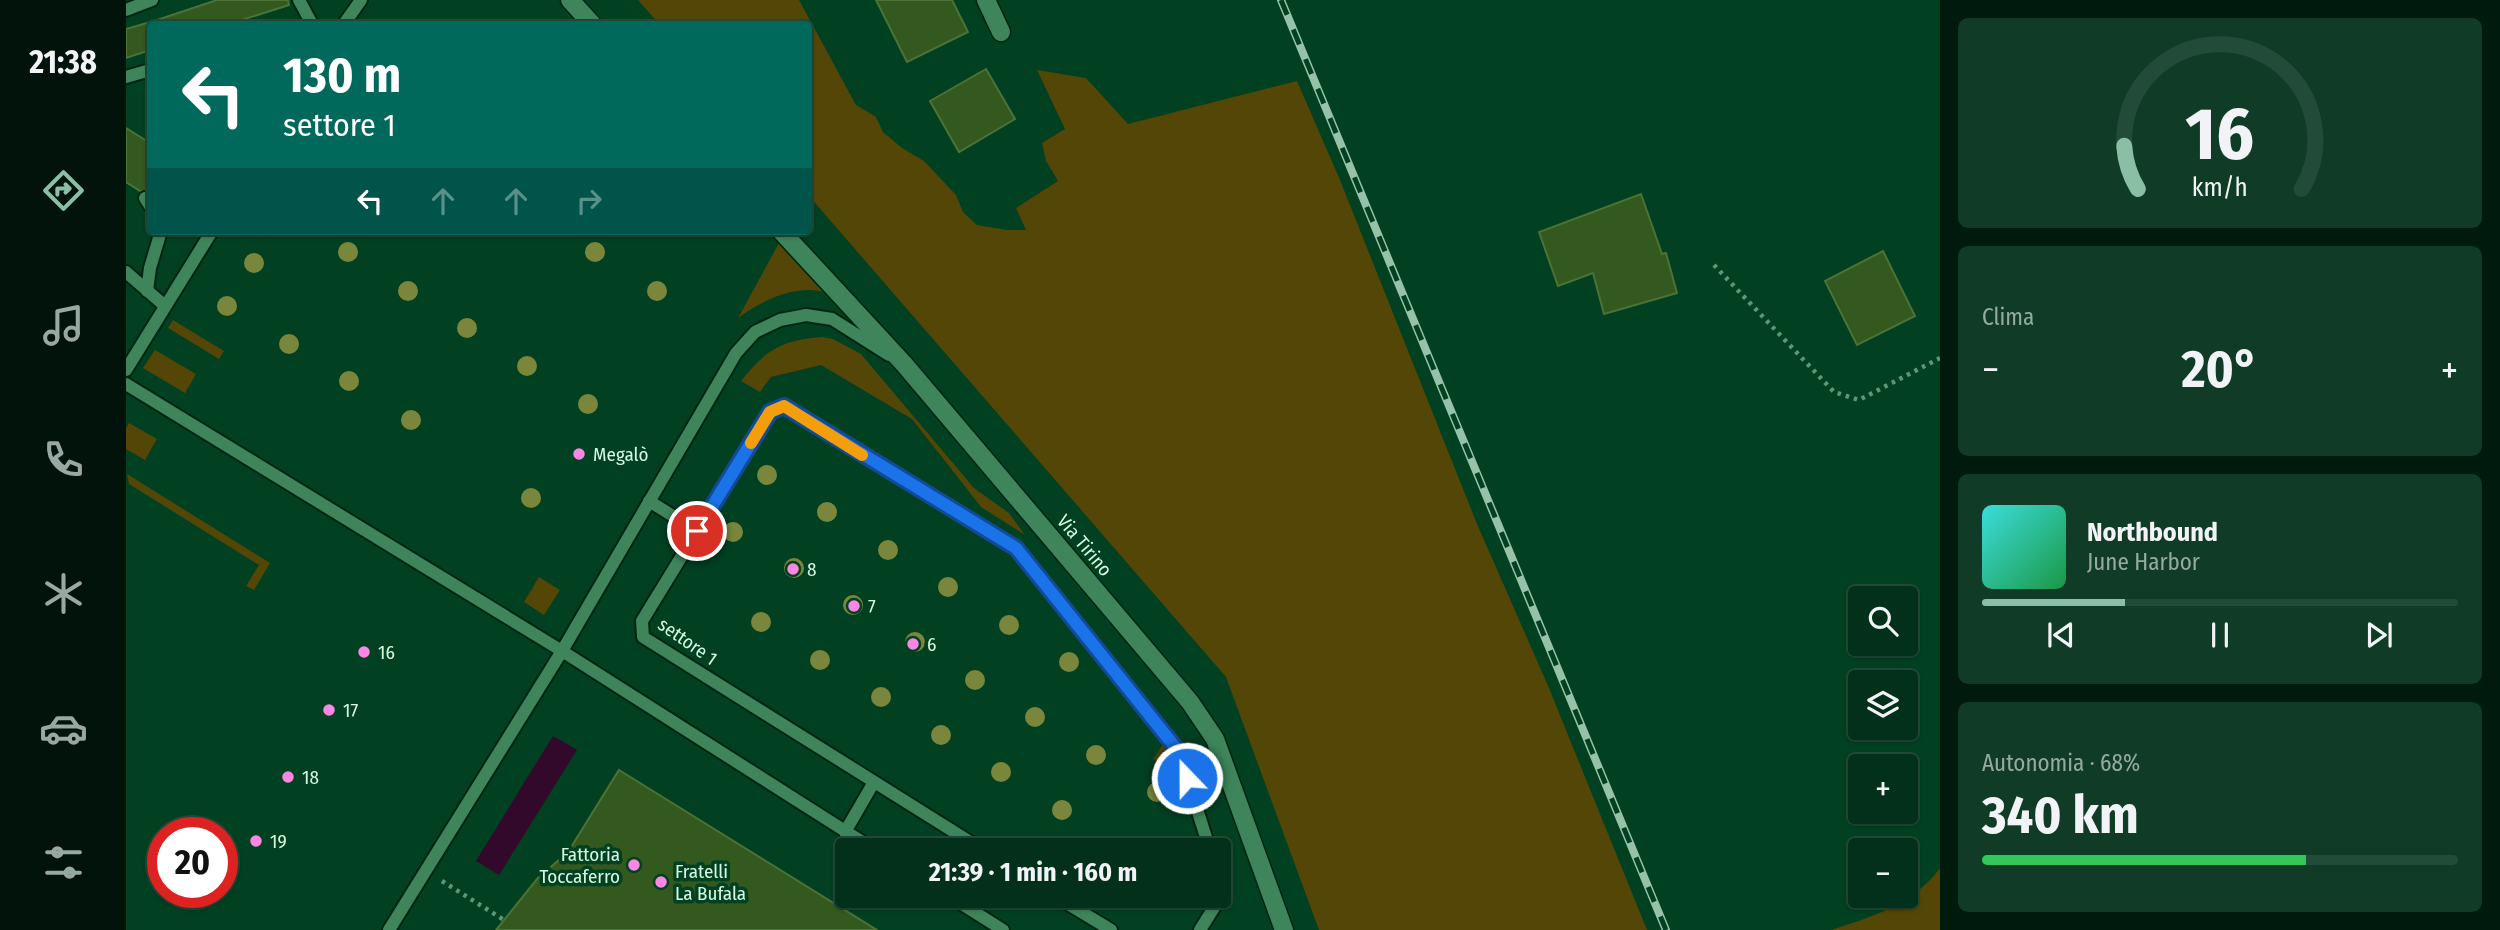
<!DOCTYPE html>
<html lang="it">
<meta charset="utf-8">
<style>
body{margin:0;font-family:"Fira Sans Condensed",sans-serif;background:#103c27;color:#f1f3f6;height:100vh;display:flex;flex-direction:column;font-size:26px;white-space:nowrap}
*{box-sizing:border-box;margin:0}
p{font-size:23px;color:#96a9a2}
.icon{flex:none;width:38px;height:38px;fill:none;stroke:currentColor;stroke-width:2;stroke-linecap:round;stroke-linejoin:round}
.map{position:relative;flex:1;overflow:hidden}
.drawer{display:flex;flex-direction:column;gap:18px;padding:18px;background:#011a0e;width:560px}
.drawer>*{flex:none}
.top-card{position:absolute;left:21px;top:21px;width:665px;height:214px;border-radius:7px;box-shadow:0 2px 5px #0004,0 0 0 2px #234b39;background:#00695c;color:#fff;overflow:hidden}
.buttons{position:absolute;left:1722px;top:586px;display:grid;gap:14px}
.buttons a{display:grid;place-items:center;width:70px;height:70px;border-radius:7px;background:#02301a;box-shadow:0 2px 5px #0004,0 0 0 2px #234b39;font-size:35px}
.speed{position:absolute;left:21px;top:817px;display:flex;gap:14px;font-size:35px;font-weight:700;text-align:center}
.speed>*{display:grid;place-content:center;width:91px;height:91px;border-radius:50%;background:#02301a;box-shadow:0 2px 5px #0004,0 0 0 2px #234b39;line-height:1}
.speed .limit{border:10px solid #d22;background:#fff;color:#111}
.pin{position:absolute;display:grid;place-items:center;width:60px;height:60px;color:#fff;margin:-30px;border:4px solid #fff;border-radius:50%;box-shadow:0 2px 7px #0007}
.me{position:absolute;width:77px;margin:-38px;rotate:338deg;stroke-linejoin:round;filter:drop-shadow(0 0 5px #0008)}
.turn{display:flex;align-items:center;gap:24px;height:147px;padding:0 21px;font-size:32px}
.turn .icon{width:91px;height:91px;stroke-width:2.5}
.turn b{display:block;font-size:49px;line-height:60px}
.lanes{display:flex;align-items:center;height:66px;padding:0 21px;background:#0003;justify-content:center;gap:35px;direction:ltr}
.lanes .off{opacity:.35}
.big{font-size:52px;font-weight:700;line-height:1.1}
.drawer .card{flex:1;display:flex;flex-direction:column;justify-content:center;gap:10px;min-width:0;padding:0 24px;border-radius:10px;background:#103c27}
.drawer .dial{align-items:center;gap:0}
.dial svg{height:182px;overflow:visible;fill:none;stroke:#234b39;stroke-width:7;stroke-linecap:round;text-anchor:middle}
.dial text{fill:#f1f3f6;stroke:none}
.song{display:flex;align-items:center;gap:21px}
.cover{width:84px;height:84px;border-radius:10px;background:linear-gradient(135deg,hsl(180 70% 55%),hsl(140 70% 35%))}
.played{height:7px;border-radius:4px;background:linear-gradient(90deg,#8abfa5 30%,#234b39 30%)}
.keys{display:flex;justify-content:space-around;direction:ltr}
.heat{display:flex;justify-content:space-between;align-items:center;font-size:38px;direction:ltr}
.charge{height:10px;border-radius:5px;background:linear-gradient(90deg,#34c759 68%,#234b39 0)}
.trip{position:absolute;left:709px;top:838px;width:396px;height:70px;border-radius:7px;background:#02301a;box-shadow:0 2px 5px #0004,0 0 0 2px #234b39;font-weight:700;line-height:70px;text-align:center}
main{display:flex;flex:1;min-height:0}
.menu{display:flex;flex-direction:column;width:126px;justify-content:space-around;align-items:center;background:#01130a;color:#96a9a2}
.menu .icon{width:49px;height:49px}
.menu .current{color:#8abfa5}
.menu b{font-size:32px;color:#f1f3f6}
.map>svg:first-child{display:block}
.green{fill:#534607}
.water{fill:#32082b}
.building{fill:#34591e;stroke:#4b7237;stroke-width:2}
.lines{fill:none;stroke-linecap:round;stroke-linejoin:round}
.lane-casing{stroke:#002410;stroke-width:16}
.street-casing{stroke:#002410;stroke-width:21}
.secondary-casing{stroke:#002410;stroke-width:21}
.path{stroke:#629479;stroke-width:4.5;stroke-dasharray:3.5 5;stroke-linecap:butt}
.lane{stroke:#3e855b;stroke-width:12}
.street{stroke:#3e855b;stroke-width:18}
.secondary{stroke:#3e855b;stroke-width:18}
.rail-casing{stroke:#96c2a8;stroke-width:8}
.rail{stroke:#024022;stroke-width:5;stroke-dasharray:16;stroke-linecap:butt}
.tree{fill:#79863b}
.route-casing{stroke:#114b97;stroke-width:18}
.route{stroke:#1a73e8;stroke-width:12}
.slow{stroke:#f59e0b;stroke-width:12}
.poi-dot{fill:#fc86e3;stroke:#024022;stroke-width:2.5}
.labels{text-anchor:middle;stroke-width:7;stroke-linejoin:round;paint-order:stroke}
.poi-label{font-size:19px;fill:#d4f8e0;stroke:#024022;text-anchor:start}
.street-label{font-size:19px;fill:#d4f8e0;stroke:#024022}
</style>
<main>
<nav class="menu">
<b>21:38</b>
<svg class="icon current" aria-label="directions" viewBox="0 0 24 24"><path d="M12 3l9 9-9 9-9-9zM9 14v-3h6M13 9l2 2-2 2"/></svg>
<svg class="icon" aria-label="music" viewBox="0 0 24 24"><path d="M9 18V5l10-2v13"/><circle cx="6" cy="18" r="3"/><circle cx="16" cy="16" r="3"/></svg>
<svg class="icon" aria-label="phone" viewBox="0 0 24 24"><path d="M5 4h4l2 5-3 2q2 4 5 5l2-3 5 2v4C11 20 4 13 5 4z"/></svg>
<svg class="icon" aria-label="climate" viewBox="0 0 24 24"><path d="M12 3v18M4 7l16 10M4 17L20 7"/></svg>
<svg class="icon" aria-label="car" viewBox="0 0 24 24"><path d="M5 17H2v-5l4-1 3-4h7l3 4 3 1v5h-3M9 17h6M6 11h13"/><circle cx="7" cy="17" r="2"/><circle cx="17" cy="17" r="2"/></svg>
<svg class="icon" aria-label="filters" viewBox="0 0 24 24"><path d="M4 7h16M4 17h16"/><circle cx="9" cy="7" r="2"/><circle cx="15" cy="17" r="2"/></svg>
</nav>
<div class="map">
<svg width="1814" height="930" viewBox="0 0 1814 930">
<rect width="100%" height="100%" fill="#024022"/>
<path class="green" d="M512,0H673L730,105L750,117L757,132L776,148L798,161L830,195L837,212L851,225L881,230H900L890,208L932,181L920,161L916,143L939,129L911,70L960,78L1002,124L1171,81L1214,180L1351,524L1423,688L1521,930H1193L1100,677L683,196L682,24H533Z
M653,243L702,293C672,283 636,300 612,318Z
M47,320L98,351L93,359L42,328Z
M696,337L707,339L735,354L848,488L883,513L899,535L855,507L786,419L695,365L645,377L634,392L615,381C640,349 657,340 696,337Z
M29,350L70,374L59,393L17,368Z
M3,423L31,439L19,460L0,449V428Z
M1,474L144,563L128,590L120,586L133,565L3,484Z
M413,577L434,590L418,615L398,602Z
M1037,744L1060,787L1057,790L1040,779L1044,771L1027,759Z
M1814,868V930H1705C1746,917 1788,904 1814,868Z"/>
<path class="water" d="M427,736L451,750L373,875L350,861Z"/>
<path class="building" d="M91,0H162L163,5L103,24H31V20Z
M750,0H826L842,32L781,62Z
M24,22V50L0,58V29Z
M860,69L889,119L833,152L804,101Z
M0,128L24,143V191H14L0,182Z
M1515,194L1536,254L1540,253L1551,293L1478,314L1467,273L1432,286L1413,232Z
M1757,251L1789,316L1731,345L1699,281Z
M493,770L751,930H370L411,879L442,852Z"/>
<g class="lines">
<defs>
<path id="lane" d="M173,0L186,24
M0,10L26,0
M218,24L235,0
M0,77L24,70
M19,198L24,206
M0,272L39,306
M21,291L24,268L35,231
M0,370L86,231
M0,384L436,651L749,850
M523,501L571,531
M719,832L748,782
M857,850L517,637L516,621L644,412L658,406L890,548L1053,752L1084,850
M823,896L877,930
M929,896L985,930
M263,930L436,651L610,353L629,332L654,320L680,315L706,319L763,355
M1074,930L1097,893L1092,876"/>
<path id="street" d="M860,0L875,32"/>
<path id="secondary" d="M444,0L466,24
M655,231L778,364L1064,702L1089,739L1158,930"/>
</defs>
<use href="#lane" class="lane-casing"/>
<use href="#street" class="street-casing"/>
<use href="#secondary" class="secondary-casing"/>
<path class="path" d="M1588,265L1708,392L1733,400L1814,358
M316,881L378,920"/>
<use href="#lane" class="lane"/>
<use href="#street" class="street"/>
<use href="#secondary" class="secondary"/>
<defs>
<path id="rail" d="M1155,0L1540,930"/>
</defs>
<use href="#rail" class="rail-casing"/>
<use href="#rail" class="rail"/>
</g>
<g class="tree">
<circle cx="222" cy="252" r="10"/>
<circle cx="469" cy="252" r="10"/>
<circle cx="128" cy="263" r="10"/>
<circle cx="282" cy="291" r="10"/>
<circle cx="531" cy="291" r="10"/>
<circle cx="101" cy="306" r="10"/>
<circle cx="341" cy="328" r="10"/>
<circle cx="163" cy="344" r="10"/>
<circle cx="401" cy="366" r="10"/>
<circle cx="223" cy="381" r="10"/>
<circle cx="462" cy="404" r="10"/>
<circle cx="285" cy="420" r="10"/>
<circle cx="641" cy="475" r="10"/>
<circle cx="405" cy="498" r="10"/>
<circle cx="701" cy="512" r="10"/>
<circle cx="607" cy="532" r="10"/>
<circle cx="762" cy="550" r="10"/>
<circle cx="668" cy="568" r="10"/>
<circle cx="822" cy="587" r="10"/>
<circle cx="727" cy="605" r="10"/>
<circle cx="635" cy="622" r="10"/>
<circle cx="883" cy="625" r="10"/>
<circle cx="789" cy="642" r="10"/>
<circle cx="694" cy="660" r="10"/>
<circle cx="943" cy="662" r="10"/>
<circle cx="849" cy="680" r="10"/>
<circle cx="755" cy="697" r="10"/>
<circle cx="909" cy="717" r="10"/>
<circle cx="815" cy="735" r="10"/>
<circle cx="970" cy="755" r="10"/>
<circle cx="875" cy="772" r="10"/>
<circle cx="1031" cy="792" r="10"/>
<circle cx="936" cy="810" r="10"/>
</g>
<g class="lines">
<defs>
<path id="route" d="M571,531L644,412L658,406L890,548L1053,752L1061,778"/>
</defs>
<use href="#route" class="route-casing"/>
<use href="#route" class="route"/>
<path class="slow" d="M625,443L644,412L658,406L736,455"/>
</g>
<g class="poi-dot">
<circle cx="453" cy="454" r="7"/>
<circle cx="667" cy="569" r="7"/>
<circle cx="728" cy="606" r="7"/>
<circle cx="787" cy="644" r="7"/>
<circle cx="238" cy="652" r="7"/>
<circle cx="203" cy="710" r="7"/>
<circle cx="162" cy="777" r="7"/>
<circle cx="130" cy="841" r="7"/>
<circle cx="508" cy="865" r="7"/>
<circle cx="535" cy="882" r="7"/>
</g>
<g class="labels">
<g class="poi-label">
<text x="467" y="461">Megalò</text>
<text x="681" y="576">8</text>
<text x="742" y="613">7</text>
<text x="801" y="651">6</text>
<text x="252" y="659">16</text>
<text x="217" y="717">17</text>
<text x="176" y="784">18</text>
<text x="144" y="848">19</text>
<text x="494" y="861" text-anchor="end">Fattoria<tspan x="494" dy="22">Toccaferro</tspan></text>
<text x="549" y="878">Fratelli<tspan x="549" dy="22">La Bufala</tspan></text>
</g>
<g class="street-label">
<text transform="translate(959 545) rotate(50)" y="7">Via Tirino</text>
<text transform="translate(562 641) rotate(35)" y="7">settore 1</text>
</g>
</g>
</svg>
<div class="buttons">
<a><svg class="icon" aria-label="search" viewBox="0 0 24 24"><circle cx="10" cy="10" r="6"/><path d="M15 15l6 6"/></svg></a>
<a><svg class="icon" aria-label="layers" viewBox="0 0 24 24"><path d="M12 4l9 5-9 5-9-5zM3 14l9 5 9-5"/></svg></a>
<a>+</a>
<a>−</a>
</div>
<div class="speed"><div class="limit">20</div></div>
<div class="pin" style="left:571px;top:531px;background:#d93025"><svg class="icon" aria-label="arrive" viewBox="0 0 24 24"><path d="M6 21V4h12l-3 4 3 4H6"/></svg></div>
<svg class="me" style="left:1061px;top:778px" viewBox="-20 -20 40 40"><circle r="17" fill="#1a73e8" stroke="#fff" stroke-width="3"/><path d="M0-11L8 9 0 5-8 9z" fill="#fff"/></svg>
<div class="trip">21:39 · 1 min · 160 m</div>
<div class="top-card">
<div class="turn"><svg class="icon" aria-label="left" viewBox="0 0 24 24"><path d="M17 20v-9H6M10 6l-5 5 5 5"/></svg><div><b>130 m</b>settore 1</div></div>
<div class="lanes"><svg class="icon" aria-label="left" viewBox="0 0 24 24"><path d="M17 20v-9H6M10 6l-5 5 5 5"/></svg><svg class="icon off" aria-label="ahead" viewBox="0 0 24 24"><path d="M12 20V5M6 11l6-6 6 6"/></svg><svg class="icon off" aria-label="ahead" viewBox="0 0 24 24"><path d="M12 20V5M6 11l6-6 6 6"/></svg><svg class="icon off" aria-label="right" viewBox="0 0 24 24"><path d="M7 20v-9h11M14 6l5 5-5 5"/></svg></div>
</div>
</div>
<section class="drawer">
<div class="card dial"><svg viewBox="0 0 100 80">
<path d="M14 69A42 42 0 1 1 86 69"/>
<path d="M14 69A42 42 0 0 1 8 50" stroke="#8abfa5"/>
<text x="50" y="56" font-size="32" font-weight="700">16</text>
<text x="50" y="72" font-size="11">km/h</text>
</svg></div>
<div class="card"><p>Clima</p>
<div class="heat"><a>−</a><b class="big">20°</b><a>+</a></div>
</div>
<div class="card">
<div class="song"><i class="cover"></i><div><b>Northbound</b><p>June Harbor</p></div></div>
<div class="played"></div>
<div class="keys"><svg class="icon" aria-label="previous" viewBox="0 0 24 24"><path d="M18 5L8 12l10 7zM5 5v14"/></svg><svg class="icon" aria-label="pause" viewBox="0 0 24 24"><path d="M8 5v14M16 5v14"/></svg><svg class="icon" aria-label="next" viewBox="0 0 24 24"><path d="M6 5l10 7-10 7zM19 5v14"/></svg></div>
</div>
<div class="card"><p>Autonomia · 68%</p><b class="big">340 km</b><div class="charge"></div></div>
</section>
</main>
